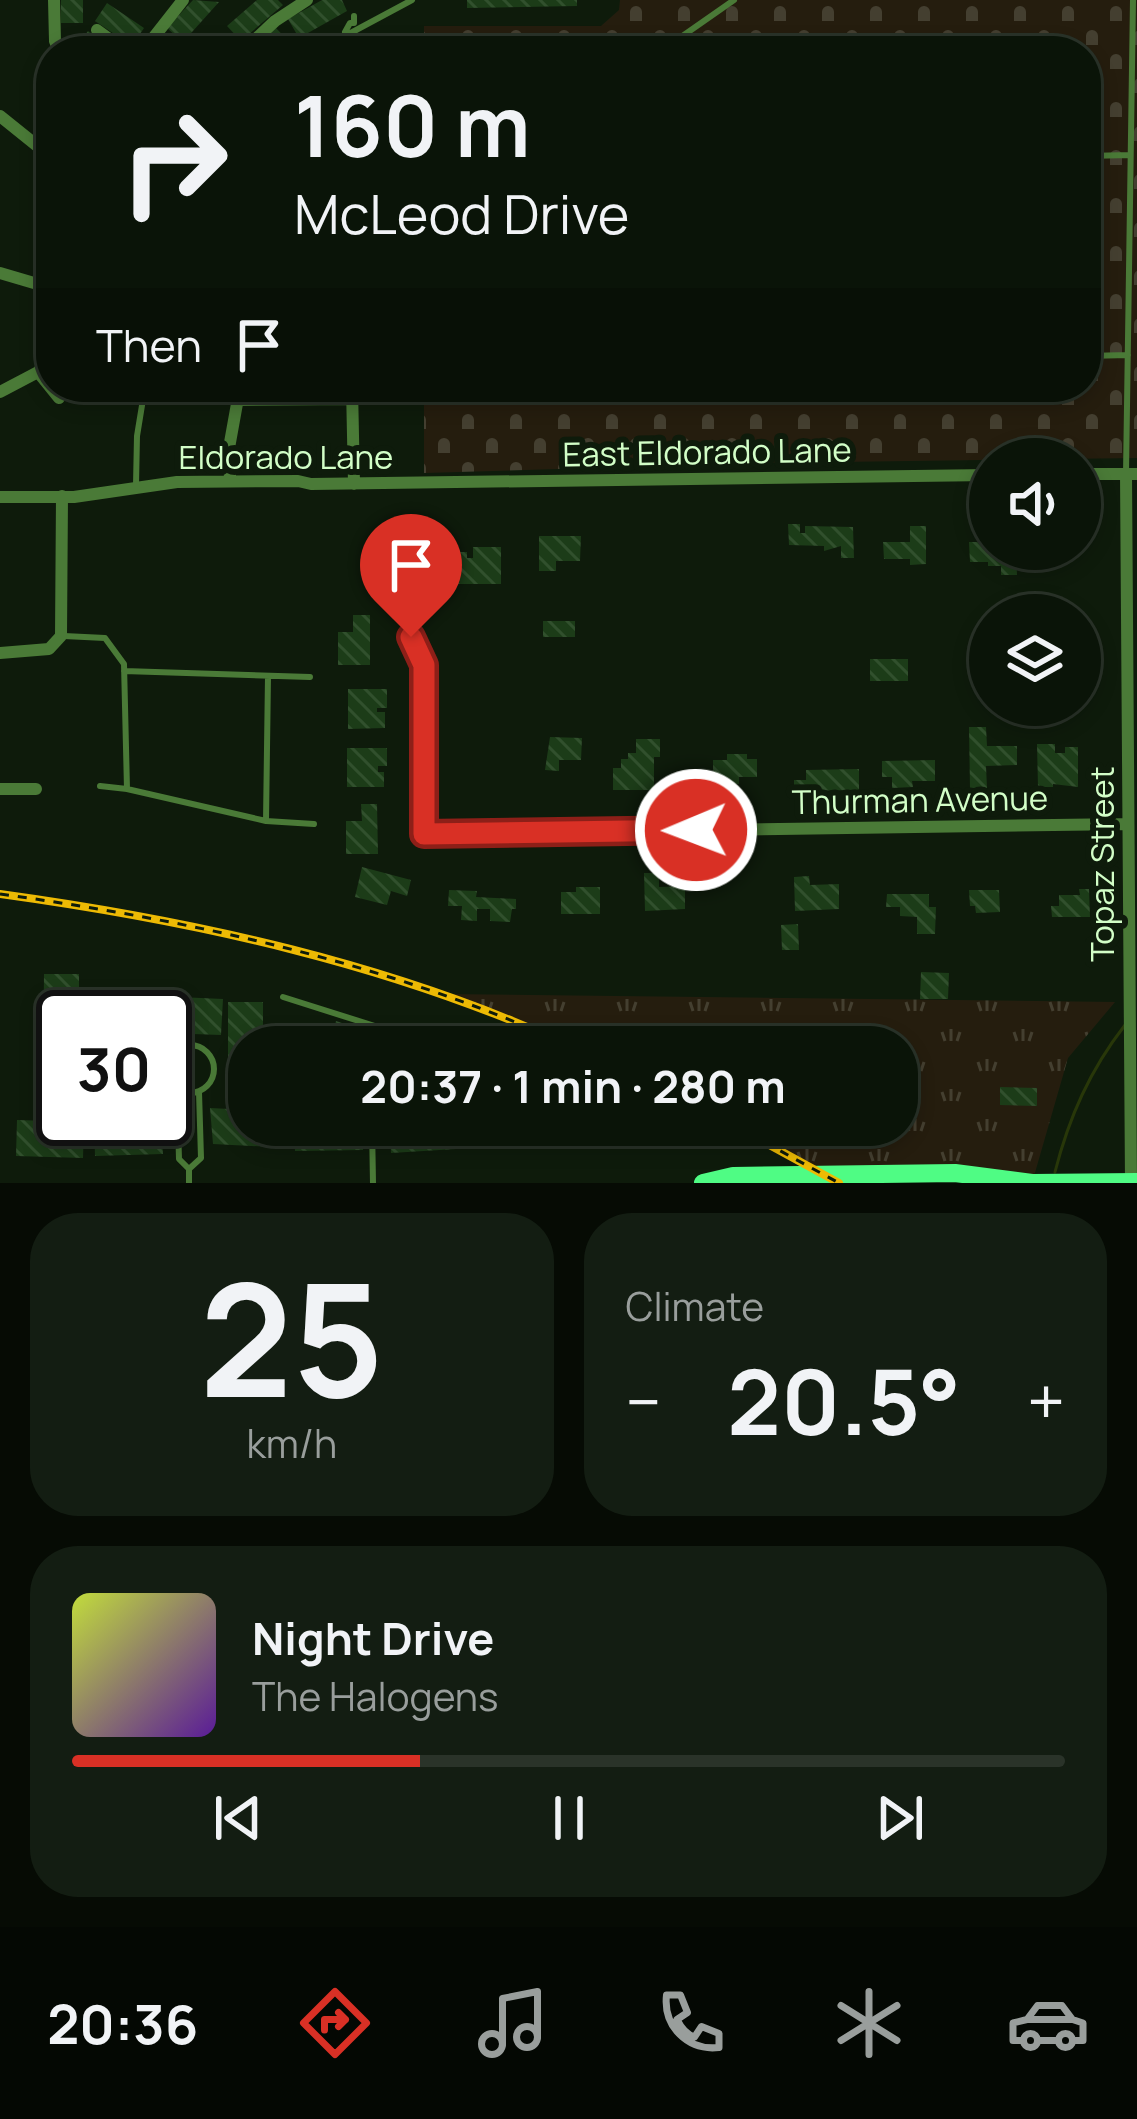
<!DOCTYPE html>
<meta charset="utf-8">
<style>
body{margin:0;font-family:Manrope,sans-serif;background:#131d12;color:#f1f3f6;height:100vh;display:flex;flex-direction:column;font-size:45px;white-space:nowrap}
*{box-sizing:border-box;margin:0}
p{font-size:39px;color:#999e9c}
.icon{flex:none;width:66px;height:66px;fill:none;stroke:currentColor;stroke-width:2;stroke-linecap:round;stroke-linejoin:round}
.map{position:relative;height:1183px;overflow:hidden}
.side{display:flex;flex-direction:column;gap:30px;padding:30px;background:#060b04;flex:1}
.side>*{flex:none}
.top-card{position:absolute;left:36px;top:36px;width:1065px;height:366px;border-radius:48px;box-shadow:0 6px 18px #0003,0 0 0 3px #2a3329;background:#0a1408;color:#f1f3f6;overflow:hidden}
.buttons{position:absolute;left:969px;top:438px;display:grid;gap:24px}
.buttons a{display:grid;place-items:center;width:132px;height:132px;border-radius:50%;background:#0a1408;box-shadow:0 6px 18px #0003,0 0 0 3px #2a3329;font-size:60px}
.speed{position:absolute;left:36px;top:990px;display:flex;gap:24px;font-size:60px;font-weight:700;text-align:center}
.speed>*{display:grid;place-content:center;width:156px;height:156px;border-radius:50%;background:#0a1408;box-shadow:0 6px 18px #0003,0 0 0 3px #2a3329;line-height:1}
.speed .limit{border:6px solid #111;border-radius:18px;background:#fff;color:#111}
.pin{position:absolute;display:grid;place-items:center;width:102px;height:102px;color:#fff;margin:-123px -51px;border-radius:50% 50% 50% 0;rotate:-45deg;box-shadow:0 0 12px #0007}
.pin .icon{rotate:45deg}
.me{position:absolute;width:132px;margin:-66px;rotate:269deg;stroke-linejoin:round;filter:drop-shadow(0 0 9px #0008)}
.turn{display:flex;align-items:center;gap:42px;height:252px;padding:0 60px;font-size:54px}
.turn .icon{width:156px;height:156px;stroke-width:2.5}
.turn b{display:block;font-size:84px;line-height:102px}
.then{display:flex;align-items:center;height:114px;padding:0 60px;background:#0003;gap:24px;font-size:45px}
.big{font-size:90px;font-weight:700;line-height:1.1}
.side .widget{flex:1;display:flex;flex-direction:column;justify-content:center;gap:18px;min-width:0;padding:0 42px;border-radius:48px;background:#131d12}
.side .dial{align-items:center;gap:0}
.dial b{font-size:156px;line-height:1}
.song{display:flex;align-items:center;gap:36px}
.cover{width:144px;height:144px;border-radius:18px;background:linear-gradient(135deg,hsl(70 70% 55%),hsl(270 70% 35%))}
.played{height:12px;border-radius:6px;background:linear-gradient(90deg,#d93025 35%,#2a3329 35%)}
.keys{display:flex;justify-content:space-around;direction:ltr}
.heat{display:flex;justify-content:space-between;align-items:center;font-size:66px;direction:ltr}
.side .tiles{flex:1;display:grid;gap:30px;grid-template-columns:1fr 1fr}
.widget:last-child{grid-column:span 2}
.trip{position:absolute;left:228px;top:1026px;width:690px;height:120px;border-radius:48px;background:#0a1408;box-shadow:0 6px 18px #0003,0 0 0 3px #2a3329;font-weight:700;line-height:120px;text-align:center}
.dock{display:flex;height:192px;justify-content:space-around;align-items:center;background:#040803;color:#999e9c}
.dock .icon{width:84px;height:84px}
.dock .current{color:#d93025}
.dock b{font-size:54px;color:#f1f3f6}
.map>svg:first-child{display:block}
.grass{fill:url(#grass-tufts)}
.cemetery{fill:url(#cemetery-stones)}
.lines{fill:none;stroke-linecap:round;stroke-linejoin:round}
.stream{stroke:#283709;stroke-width:3}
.building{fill:url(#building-back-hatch)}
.service{stroke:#4a7a37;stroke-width:6}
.minor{stroke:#4a7a37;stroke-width:12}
.primary{stroke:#4ffc84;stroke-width:18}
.rail-casing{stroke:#edba04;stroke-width:8}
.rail{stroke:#0e1b0b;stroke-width:3;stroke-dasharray:9;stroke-linecap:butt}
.route-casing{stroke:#8d1f18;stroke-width:30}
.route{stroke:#d93025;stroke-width:21}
.labels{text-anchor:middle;stroke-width:12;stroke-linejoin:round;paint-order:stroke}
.street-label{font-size:33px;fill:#d2fec7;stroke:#0e1b0b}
</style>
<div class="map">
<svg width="1137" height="1183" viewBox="0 0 1137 1183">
<defs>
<pattern id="grass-tufts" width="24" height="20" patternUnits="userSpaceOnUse" patternTransform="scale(3)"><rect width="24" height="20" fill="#251d0e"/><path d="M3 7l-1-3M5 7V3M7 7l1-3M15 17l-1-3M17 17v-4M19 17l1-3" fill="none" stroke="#443f30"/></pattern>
<pattern id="cemetery-stones" width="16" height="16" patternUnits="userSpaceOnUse" patternTransform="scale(3)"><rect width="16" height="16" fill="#251d0e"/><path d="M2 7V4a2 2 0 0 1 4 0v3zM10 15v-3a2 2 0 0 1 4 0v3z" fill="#443f30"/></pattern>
<pattern id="building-back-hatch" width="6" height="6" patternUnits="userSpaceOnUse" patternTransform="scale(3)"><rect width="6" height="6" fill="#1c3c18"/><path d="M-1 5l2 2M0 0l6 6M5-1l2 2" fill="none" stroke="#31502d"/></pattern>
</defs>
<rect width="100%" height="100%" fill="#0e1b0b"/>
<path class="grass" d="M438,994L1115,1002L1068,1058L1032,1183L823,1174L733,1125H897V1047H573Z"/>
<path class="cemetery" d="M620,0H1137V458L758,463L424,473V387H1086V51H424V26H601L619,10Z"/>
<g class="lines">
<path class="stream" d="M1055,1172C1069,1117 1090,1070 1125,1025"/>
</g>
<path class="building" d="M61,0H83V23H61Z
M193,0L219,2L183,42L167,28Z
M257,0H278L283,5L241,41L227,26Z
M322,0H342L347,11L299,38L288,19Z
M467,0H577V6L467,8Z
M107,3L144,28L132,46L95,21Z
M276,28L291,44L284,51H252Z
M88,31L117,51L76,48Z
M788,524H800V533H805V526L853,527L854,558H841V546L824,551V546L789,545Z
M910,526H926V564L910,565V559H884L883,542H910Z
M539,536H581L580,561H556V571H539Z
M969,542H990V549L1016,551L1017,575H1001V566H988V562H970Z
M473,547H501V584H455L453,552H467V558H473Z
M387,556H415L416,588L388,589Z
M353,615H370V665H338V632H353Z
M543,621H575V637H543Z
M870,659H908V681H870Z
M348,689H387V708H377V712H385V728L348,729Z
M969,727H986L987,746H1017V765L986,766L987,788H970Z
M550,737L582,738L581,760H559V771L545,770Z
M636,739H660V757H654V790H613V768H621V759H628V753H636Z
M1037,744H1055V753H1065V747H1078V787L1053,784V787H1038Z
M347,748H387V766H378V772H384V787H347Z
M727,754H747V759H757V777H739V784H729V778H713V760H727Z
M935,760V781H912L913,787L892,788V777H882V761Z
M859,769V790L794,791V780H806V770Z
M361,804H377L378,854H346V821H362Z
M362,867L411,880L407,896L391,891L387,905L355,897Z
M644,873H659V887L685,886V909L645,911Z
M809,876L810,885L839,884V909L795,911L794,877Z
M576,887H600V914H561V892H576Z
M1079,889H1089L1090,917H1052L1051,906H1059V895H1080Z
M449,890L477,891L476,897L516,899V909H512L510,922L490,921V909H477V921L461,920L462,906H448Z
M969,890H999L1000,912L976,913L975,906H970Z
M887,894H929V907H936L935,934H917V917L900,916V907H886Z
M798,924L799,950H782L781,925Z
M921,972L949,973L948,999H920Z
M44,974H79V1017H63V1079H43Z
M117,987H152V1017H117Z
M156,996L223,999L221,1035L165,1033V1017H155Z
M228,1002H263V1047H249V1067H228Z
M336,1021L414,1046L413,1047H328Z
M1000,1087L1037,1088V1106L1000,1105Z
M210,1108L249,1110V1125H292L291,1148L213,1144Z
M161,1119L163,1154L95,1156L94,1120Z
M17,1120L84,1122L83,1158L16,1156Z
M294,1125H363V1150L295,1151Z
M390,1125H455L456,1149L391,1153Z"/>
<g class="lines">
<path class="service" d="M345,32L350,23H354V16
M317,51L412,0
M661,51L734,0
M1086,156L1130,155
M1086,356L1128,355
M1126,474L1133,0
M136,485L137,436L145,387
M64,636L105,638L124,664L127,789L266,821L314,824
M124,671L310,677
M100,786L127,789
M266,821L268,676
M283,997L441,1047
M166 1069a24 24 0 1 1 48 0a24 24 0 1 1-48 0Z
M177,1091L179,1159L189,1169V1183
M372,1125L373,1183
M189,1169L201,1158L199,1092"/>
<path class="minor" d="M54,0L55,41L59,51
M97,30L126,51
M143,51L183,0
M243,51L275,21L307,0
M0,116L51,157
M0,273L51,288
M38,372L59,398
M352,387L354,484
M0,392L38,372L51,356
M237,400L352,399
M1080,474H1137
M1126,474L1131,1182
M230,481L229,448L240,387
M0,497H74L177,482L298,481L311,484L990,475
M411,637L424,665V834L1128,824
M0,653L49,649L61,636L62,496
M0,789H36"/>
<path class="primary" d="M703,1183L733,1176L955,1173L1032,1183L1137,1182"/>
<defs>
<path id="rail" d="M0,894C196,921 392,964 573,1047
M733,1125L839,1183"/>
</defs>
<use href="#rail" class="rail-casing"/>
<use href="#rail" class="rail"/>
</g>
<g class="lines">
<defs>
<path id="route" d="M411,637L424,665V834L696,830"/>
</defs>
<use href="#route" class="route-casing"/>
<use href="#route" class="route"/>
</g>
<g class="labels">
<g class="street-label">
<text transform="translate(707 452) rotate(-1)" y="12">East Eldorado Lane</text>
<text x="286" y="469">Eldorado Lane</text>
<text transform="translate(920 800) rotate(-1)" y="12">Thurman Avenue</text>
<text transform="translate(1102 864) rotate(-90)" y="12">Topaz Street</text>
</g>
</g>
</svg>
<div class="buttons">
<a><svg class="icon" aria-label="sound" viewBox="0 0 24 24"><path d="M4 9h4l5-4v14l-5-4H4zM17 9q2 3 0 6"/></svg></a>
<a><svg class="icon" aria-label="layers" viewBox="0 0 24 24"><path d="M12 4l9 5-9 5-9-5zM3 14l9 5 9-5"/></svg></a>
</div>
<div class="speed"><div class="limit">30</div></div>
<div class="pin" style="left:411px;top:637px;background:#d93025"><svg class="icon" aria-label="arrive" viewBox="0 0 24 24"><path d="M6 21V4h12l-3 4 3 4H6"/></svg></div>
<svg class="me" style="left:696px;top:830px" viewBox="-20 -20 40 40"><circle r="17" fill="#d93025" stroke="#fff" stroke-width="3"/><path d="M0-11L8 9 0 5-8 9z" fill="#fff"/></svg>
<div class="trip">20:37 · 1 min · 280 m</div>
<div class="top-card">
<div class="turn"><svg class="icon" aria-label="right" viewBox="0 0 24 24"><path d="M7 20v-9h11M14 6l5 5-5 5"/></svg><div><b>160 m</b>McLeod Drive</div></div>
<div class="then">Then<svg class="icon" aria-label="arrive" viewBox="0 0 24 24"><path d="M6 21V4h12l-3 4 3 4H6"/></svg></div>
</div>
</div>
<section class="side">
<div class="tiles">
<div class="widget dial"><b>25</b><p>km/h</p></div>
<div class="widget"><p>Climate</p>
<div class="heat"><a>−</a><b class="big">20.5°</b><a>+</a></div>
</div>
<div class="widget">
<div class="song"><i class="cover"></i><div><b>Night Drive</b><p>The Halogens</p></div></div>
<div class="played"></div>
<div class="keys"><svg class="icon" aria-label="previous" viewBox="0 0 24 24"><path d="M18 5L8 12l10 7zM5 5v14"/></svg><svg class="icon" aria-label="pause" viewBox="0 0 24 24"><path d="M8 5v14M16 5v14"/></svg><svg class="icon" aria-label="next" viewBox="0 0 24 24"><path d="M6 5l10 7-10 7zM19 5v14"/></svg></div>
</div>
</div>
</section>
<nav class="dock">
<b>20:36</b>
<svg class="icon current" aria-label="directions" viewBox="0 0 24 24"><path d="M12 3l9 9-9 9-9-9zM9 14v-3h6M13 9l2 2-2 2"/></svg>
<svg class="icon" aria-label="music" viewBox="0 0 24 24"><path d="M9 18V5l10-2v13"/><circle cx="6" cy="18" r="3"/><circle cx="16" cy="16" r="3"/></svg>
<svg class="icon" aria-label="phone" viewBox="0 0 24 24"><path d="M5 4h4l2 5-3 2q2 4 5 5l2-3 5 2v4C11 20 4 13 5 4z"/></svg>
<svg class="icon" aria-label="climate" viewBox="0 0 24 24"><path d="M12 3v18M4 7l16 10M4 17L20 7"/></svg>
<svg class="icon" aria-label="car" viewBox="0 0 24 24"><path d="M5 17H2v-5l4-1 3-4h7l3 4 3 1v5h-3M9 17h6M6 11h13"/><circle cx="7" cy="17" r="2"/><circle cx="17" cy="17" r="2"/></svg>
</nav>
